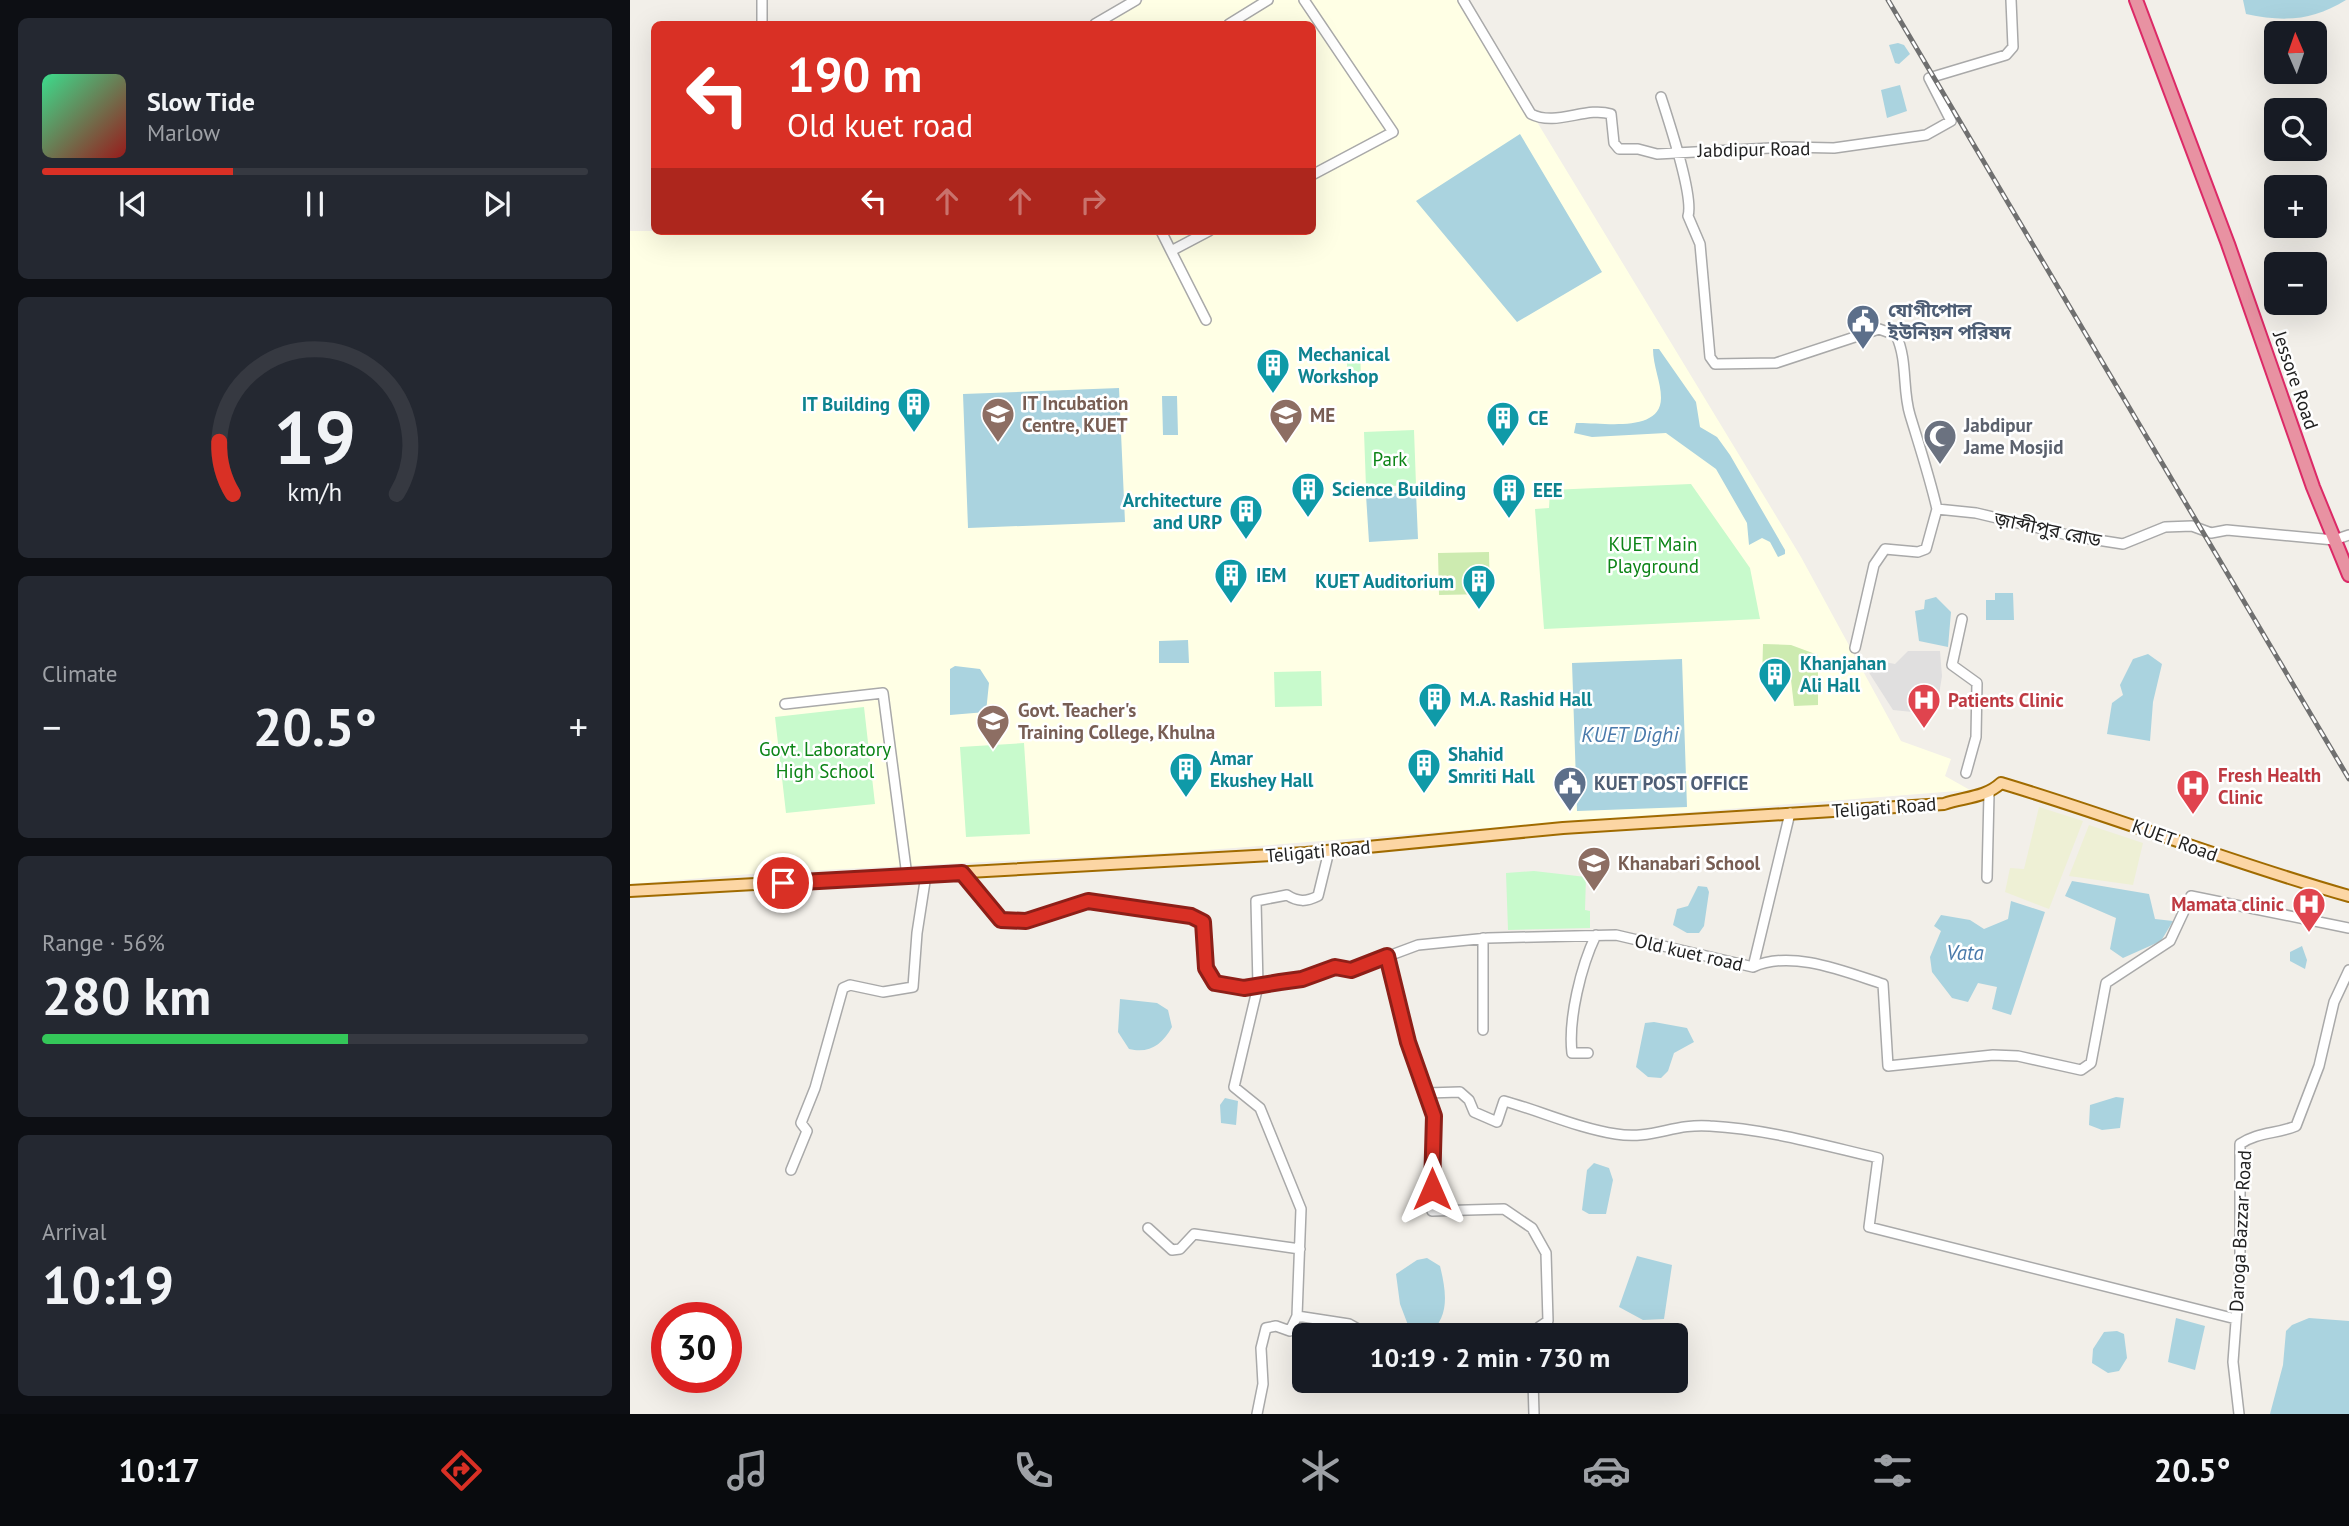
<!DOCTYPE html>
<meta charset="utf-8">
<style>
body{margin:0;font-family:"PT Sans","Noto Sans Bengali",sans-serif;background:#242831;color:#f1f3f6;height:100vh;display:flex;flex-direction:column;font-size:26px;white-space:nowrap}
*{box-sizing:border-box;margin:0}
p{font-size:23px;color:#9ea1a6}
.icon{flex:none;width:38px;height:38px;fill:none;stroke:currentColor;stroke-width:2;stroke-linecap:round;stroke-linejoin:round}
.map{position:relative;flex:1;overflow:hidden}
.panel{display:flex;flex-direction:column;gap:18px;padding:18px;background:#0d0f14;width:630px}
.panel>*{flex:none}
.guide{position:absolute;left:21px;top:21px;width:665px;height:214px;border-radius:10px;box-shadow:0 7px 28px #0002;background:#d93025;color:#fff;overflow:hidden}
.needle{width:46px;rotate:358deg}
.fabs{position:absolute;left:1634px;top:21px;display:grid;gap:14px}
.fabs a{display:grid;place-items:center;width:63px;height:63px;border-radius:10px;background:#171b24;box-shadow:0 7px 28px #0002;font-size:35px}
.speed{position:absolute;left:21px;top:1302px;display:flex;gap:14px;font-size:35px;font-weight:700;text-align:center}
.speed>*{display:grid;place-content:center;width:91px;height:91px;border-radius:50%;background:#171b24;box-shadow:0 7px 28px #0002;line-height:1}
.speed .limit{border:10px solid #d22;background:#fff;color:#111}
.pin{position:absolute;display:grid;place-items:center;width:60px;height:60px;color:#fff;margin:-30px;border:4px solid #fff;border-radius:50%;box-shadow:0 2px 7px #0007}
.me{position:absolute;width:77px;margin:-38px;rotate:0deg;stroke-linejoin:round;filter:drop-shadow(0 0 5px #0008)}
.turn{display:flex;align-items:center;gap:24px;height:147px;padding:0 21px;font-size:32px}
.turn .icon{width:91px;height:91px;stroke-width:2.5}
.turn b{display:block;font-size:49px;line-height:60px}
.lanes{display:flex;align-items:center;height:66px;padding:0 21px;background:#0003;justify-content:center;gap:35px;direction:ltr}
.lanes .off{opacity:.35}
.big{font-size:52px;font-weight:800;line-height:1.1}
.panel .widget{flex:1;display:flex;flex-direction:column;justify-content:center;gap:10px;min-width:0;padding:0 24px;border-radius:10px;background:#242831}
.panel .dial{align-items:center;gap:0}
.dial svg{height:182px;overflow:visible;fill:none;stroke:#363941;stroke-width:7;stroke-linecap:round;text-anchor:middle}
.dial text{fill:#f1f3f6;stroke:none}
.song{display:flex;align-items:center;gap:21px}
.cover{width:84px;height:84px;border-radius:10px;background:linear-gradient(135deg,hsl(150 70% 55%),hsl(0 70% 35%))}
.played{height:7px;border-radius:4px;background:linear-gradient(90deg,#d93025 35%,#363941 35%)}
.keys{display:flex;justify-content:space-around;direction:ltr}
.heat{display:flex;justify-content:space-between;align-items:center;font-size:38px;direction:ltr}
.charge{height:10px;border-radius:5px;background:linear-gradient(90deg,#34c759 56%,#363941 0)}
.trip{position:absolute;left:662px;top:1323px;width:396px;height:70px;border-radius:10px;background:#171b24;box-shadow:0 7px 28px #0002;font-weight:800;line-height:70px;text-align:center}
.tab-bar{display:flex;height:112px;justify-content:space-around;align-items:center;background:#090b0e;color:#9ea1a6}
.tab-bar .icon{width:49px;height:49px}
.tab-bar .active{color:#d93025}
.tab-bar b{font-size:32px;color:#f1f3f6}
main{display:flex;flex:1;min-height:0}
.map>svg:first-child{display:block}
.residential{fill:#e0dfdf}
.education{fill:#ffffe5}
.farmland{fill:#eef0d5}
.grass{fill:#cdebb0}
.park{fill:#c8facc}
.water{fill:#aad3df}
.lines{fill:none;stroke-linecap:round;stroke-linejoin:round}
.minor-casing{stroke:#a9a9a9;stroke-width:12}
.major-casing{stroke:#a06b00;stroke-width:14}
.highway-casing{stroke:#dc2a67;stroke-width:16}
.minor{stroke:#fff;stroke-width:9}
.major{stroke:#fcd6a4;stroke-width:10}
.highway{stroke:#e892a2;stroke-width:12}
.rail-casing{stroke:#707070;stroke-width:5}
.rail{stroke:#fff;stroke-width:2.5;stroke-dasharray:8;stroke-linecap:butt}
.route-casing{stroke:#8d1f18;stroke-width:18}
.route{stroke:#d93025;stroke-width:12}
.labels{text-anchor:middle;stroke-width:5;stroke-linejoin:round;paint-order:stroke}
.street-label{font-size:19px;fill:#222;stroke:#fff}
.service-label{font-size:19px;font-weight:bold;fill:#4e5e75;stroke:#fff;text-anchor:start}
.culture-label{font-size:19px;font-weight:bold;fill:#0d838f;stroke:#fff;text-anchor:start}
.education-label{font-size:19px;font-weight:bold;fill:#785e54;stroke:#fff;text-anchor:start}
.worship-label{font-size:19px;font-weight:bold;fill:#5b616d;stroke:#fff;text-anchor:start}
.park-label{font-size:19px;fill:#0c8416;stroke:#fff}
.health-label{font-size:19px;font-weight:bold;fill:#be3a42;stroke:#fff;text-anchor:start}
.water-label{font-size:21px;font-style:italic;fill:#4a7aab;stroke:#fff}
</style>
<main>
<section class="panel">
<div class="widget">
<div class="song"><i class="cover"></i><div><b>Slow Tide</b><p>Marlow</p></div></div>
<div class="played"></div>
<div class="keys"><svg class="icon" aria-label="previous" viewBox="0 0 24 24"><path d="M18 5L8 12l10 7zM5 5v14"/></svg><svg class="icon" aria-label="pause" viewBox="0 0 24 24"><path d="M8 5v14M16 5v14"/></svg><svg class="icon" aria-label="next" viewBox="0 0 24 24"><path d="M6 5l10 7-10 7zM19 5v14"/></svg></div>
</div>
<div class="widget dial"><svg viewBox="0 0 100 80">
<path d="M14 69A42 42 0 1 1 86 69"/>
<path d="M14 69A42 42 0 0 1 8 46" stroke="#d93025"/>
<text x="50" y="56" font-size="32" font-weight="700">19</text>
<text x="50" y="72" font-size="11">km/h</text>
</svg></div>
<div class="widget"><p>Climate</p>
<div class="heat"><a>−</a><b class="big">20.5°</b><a>+</a></div>
</div>
<div class="widget"><p>Range · 56%</p><b class="big">280 km</b><div class="charge"></div></div>
<div class="widget"><p>Arrival</p><b class="big">10:19</b></div>
</section>
<div class="map">
<svg width="1719" height="1414" viewBox="0 0 1719 1414">
<rect width="100%" height="100%" fill="#f2efe9"/>
<path class="residential" d="M1278,651H1310L1312,676L1307,707L1292,713L1263,710L1229,657L1265,664Z"/>
<path class="education" d="M514,0H833L1171,557L1271,741L1321,759L1315,776L1340,790L552,852L133,873L0,884V231H682V24H474Z"/>
<path class="farmland" d="M1409,807L1453,821L1419,909L1375,892L1380,868L1394,869Z
M1459,825L1513,843L1503,885L1439,876Z"/>
<path class="grass" d="M859,552L860,594L809,595L808,553Z
M1133,644L1161,645L1188,655V705L1164,706L1161,680H1132Z"/>
<path class="park" d="M730,349L731,379H718L716,350Z
M784,430L786,485L736,487L734,432Z
M1061,484L1120,568L1130,619L914,629L905,509L919,508L920,490Z
M691,671L692,706L645,707L644,672Z
M234,707L245,804L156,813L145,717Z
M394,743L400,834L336,837L330,747Z
M904,871L956,877L955,910L960,911V928L878,930L876,873Z"/>
<path class="water" d="M1613,0H1716C1682,21 1654,22 1616,14Z
M1268,43L1274,45L1280,54L1269,64L1265,63L1259,45Z
M1270,85L1277,111L1257,118L1251,90Z
M890,134L972,272L887,322L786,201Z
M1023,349H1029L1066,402L1070,427L1087,437L1100,455L1155,550V554L1148,557L1140,542L1132,538L1119,545L1117,523L1086,469L1036,433L962,437L944,433L946,423C970,422 1031,434 1031,398C1031,382 1023,366 1023,349Z
M489,388L495,522L338,528L333,394Z
M532,396H547L548,435H533Z
M786,492L788,539L739,542L736,495Z
M1365,593H1383L1384,620H1356V600H1365Z
M1306,597L1321,612L1318,647L1289,641L1285,611L1294,609L1295,600Z
M558,640L559,663H529V641Z
M1518,654L1532,664L1523,702L1520,741L1477,734L1482,703L1493,695L1490,685L1503,659Z
M1052,659L1057,807L947,811L942,663Z
M325,666L350,669L359,683L356,712L320,715V669Z
M1442,881L1519,894L1525,919L1543,921L1531,941L1493,958L1480,949L1486,918L1435,896Z
M1068,886L1077,887L1079,892L1074,926L1069,933H1057L1043,925L1047,909L1058,906Z
M1381,901L1415,912L1381,1015L1362,1009L1367,987L1348,983L1338,1002L1322,998L1302,972L1300,957L1311,931L1304,926L1311,915L1340,920L1354,929L1378,919Z
M1672,946L1677,960L1675,969L1660,961V952Z
M490,999L527,1003L538,1010L542,1027C532,1045 519,1054 499,1049L488,1032Z
M1024,1022L1057,1028L1064,1042L1044,1053L1038,1071L1031,1078L1018,1077L1006,1067L1015,1023Z
M1486,1097L1494,1098L1490,1128L1472,1130L1459,1125L1460,1105Z
M595,1098L608,1101L606,1125L591,1123L590,1105Z
M964,1163L979,1168L983,1180L976,1214H959L952,1210L957,1170Z
M1007,1256L1042,1265L1034,1319L1013,1320L989,1307Z
M797,1258L810,1266C816,1291 821,1318 797,1335L778,1325L770,1304L766,1274L787,1260Z
M1546,1318L1575,1326L1565,1370L1538,1362Z
M1679,1318L1719,1321V1414H1640L1653,1365L1656,1331L1662,1325Z
M1487,1331L1494,1334L1497,1358L1489,1371L1478,1373L1462,1363L1463,1349L1474,1332Z"/>
<g class="lines">
<defs>
<path id="minor" d="M132,0V24
M674,0L763,132L682,175
M833,0L901,114C926,127 956,106 981,114L984,143L989,149H1008L1027,154L1158,147L1204,148L1296,135L1321,121L1299,78L1376,55L1383,47L1381,0
M465,24L506,0
M599,24L638,0
M1031,97C1038,119 1064,196 1058,216L1070,244L1080,357L1085,364L1146,363L1249,329L1266,335C1278,361 1272,389 1280,415C1290,448 1299,475 1307,509L1346,513L1442,536L1493,544L1535,527L1562,526L1581,533L1597,530L1704,540L1719,535
M531,231L541,251L579,231
M541,251L576,320
M1332,619L1322,665L1347,683L1346,737L1336,773
M1225,648L1244,565L1255,549L1288,552L1296,549L1307,509
M155,704L253,693L277,876
M699,851L688,896C676,902 668,902 657,895L626,901L628,986L604,1087L630,1108L671,1209L667,1316L719,1324L739,1335
M332,872L371,920L396,921L458,901L561,916L573,922L576,968L585,983L614,988L672,979L705,967L721,970L788,945L858,938L986,935L1123,967C1161,949 1216,972 1253,984L1258,1066L1363,1055L1388,1056L1451,1070L1461,1063L1476,983L1540,941L1561,896L1719,928
M1357,878L1359,794
M757,956L778,1042L804,1116L802,1211L874,1209L902,1228L916,1253L918,1321L909,1327L907,1335
M1123,967L1160,813
M853,1030V938
M958,1053H942C938,1019 951,966 966,935
M797,1093L830,1092L839,1100L844,1112L867,1122L874,1101C911,1111 947,1128 986,1134C1022,1140 1044,1123 1080,1126C1137,1129 1192,1145 1248,1158L1239,1227L1606,1319
M161,1170L177,1131L171,1123L185,1088L213,988L220,985L253,992L283,987L287,933L296,875
M518,1228L542,1250L550,1249L564,1234L670,1249
M755,1381L757,1387
M903,1381L904,1414
M627,1414L633,1384L631,1348L636,1328L646,1326L660,1331L667,1316
M1609,1414L1603,1362L1610,1268V1144C1627,1132 1647,1134 1666,1126L1689,1066L1704,1002L1719,970"/>
<path id="major" d="M0,891L676,853L933,828L1314,804C1334,797 1355,798 1371,783C1488,818 1602,863 1719,896"/>
<path id="highway" d="M1506,0L1598,244L1683,487L1719,575"/>
</defs>
<use href="#minor" class="minor-casing"/>
<use href="#major" class="major-casing"/>
<use href="#highway" class="highway-casing"/>
<use href="#minor" class="minor"/>
<use href="#major" class="major"/>
<use href="#highway" class="highway"/>
<defs>
<path id="rail" d="M1258,0L1719,779"/>
</defs>
<use href="#rail" class="rail-casing"/>
<use href="#rail" class="rail"/>
</g>
<g class="lines">
<defs>
<path id="route" d="M153,883L332,873L371,920L396,921L458,901L561,916L573,922L576,968L585,983L614,988L650,982L672,979L705,967L721,970L757,956L778,1042L804,1116L802,1189"/>
</defs>
<use href="#route" class="route-casing"/>
<use href="#route" class="route"/>
</g>
<defs>
<symbol id="civic-pin" viewBox="-11 -11 22 30"><path d="M0 17L-7.5 6A9.5 9.5 0 1 1 7.5 6Z" fill="#5c6f8a" stroke="#fff"/><path d="M-.6-6.5H3V-4.5H.6V-3L4-1V1h2V6H-6V1h2V-1L-.6-3ZM-1.2 2.5V6h2.4V2.5Z" fill="#fff"/></symbol>
<symbol id="building-pin" viewBox="-11 -11 22 30"><path d="M0 17L-7.5 6A9.5 9.5 0 1 1 7.5 6Z" fill="#0f9aa8" stroke="#fff"/><path d="M-4-6H4V6H1V3H-1V6H-4ZM-2.5-4.3h1.7v1.8h-1.7ZM.8-4.3h1.7v1.8H.8ZM-2.5-1h1.7V.8h-1.7ZM.8-1h1.7V.8H.8Z" fill="#fff"/></symbol>
<symbol id="university-pin" viewBox="-11 -11 22 30"><path d="M0 17L-7.5 6A9.5 9.5 0 1 1 7.5 6Z" fill="#8d6e63" stroke="#fff"/><path d="M0-5L7-2L0 1L-7-2ZM-4 1L0 2.5L4 1V4Q0 6-4 4Z" fill="#fff"/></symbol>
<symbol id="school-pin" viewBox="-11 -11 22 30"><path d="M0 17L-7.5 6A9.5 9.5 0 1 1 7.5 6Z" fill="#8d6e63" stroke="#fff"/><path d="M0-5L7-2L0 1L-7-2ZM-4 1L0 2.5L4 1V4Q0 6-4 4Z" fill="#fff"/></symbol>
<symbol id="mosque-pin" viewBox="-11 -11 22 30"><path d="M0 17L-7.5 6A9.5 9.5 0 1 1 7.5 6Z" fill="#6b7280" stroke="#fff"/><path d="M3.5-4.9A6 6 0 1 0 3.5 4.9A5 5 0 1 1 3.5-4.9Z" fill="#fff"/></symbol>
<symbol id="hospital-pin" viewBox="-11 -11 22 30"><path d="M0 17L-7.5 6A9.5 9.5 0 1 1 7.5 6Z" fill="#e0444e" stroke="#fff"/><path d="M-5-5h3v3.5h4V-5h3V5h-3V1.5h-4V5h-3Z" fill="#fff"/></symbol>
</defs>
<g fill-rule="evenodd">
<use href="#civic-pin" x="1214" y="302" width="38" height="52"/>
<use href="#building-pin" x="624" y="346" width="38" height="52"/>
<use href="#building-pin" x="265" y="385" width="38" height="52"/>
<use href="#university-pin" x="349" y="395" width="38" height="52"/>
<use href="#school-pin" x="637" y="396" width="38" height="52"/>
<use href="#building-pin" x="854" y="399" width="38" height="52"/>
<use href="#mosque-pin" x="1291" y="417" width="38" height="52"/>
<use href="#building-pin" x="659" y="470" width="38" height="52"/>
<use href="#building-pin" x="860" y="471" width="38" height="52"/>
<use href="#building-pin" x="597" y="492" width="38" height="52"/>
<use href="#building-pin" x="582" y="556" width="38" height="52"/>
<use href="#building-pin" x="830" y="562" width="38" height="52"/>
<use href="#building-pin" x="1126" y="655" width="38" height="52"/>
<use href="#building-pin" x="786" y="680" width="38" height="52"/>
<use href="#hospital-pin" x="1275" y="681" width="38" height="52"/>
<use href="#university-pin" x="344" y="702" width="38" height="52"/>
<use href="#building-pin" x="775" y="746" width="38" height="52"/>
<use href="#building-pin" x="537" y="750" width="38" height="52"/>
<use href="#civic-pin" x="921" y="764" width="38" height="52"/>
<use href="#hospital-pin" x="1544" y="767" width="38" height="52"/>
<use href="#school-pin" x="945" y="844" width="38" height="52"/>
<use href="#hospital-pin" x="1660" y="885" width="38" height="52"/>
</g>
<g class="labels">
<g class="street-label">
<text transform="translate(1124 149) rotate(-1)" y="7">Jabdipur Road</text>
<text transform="translate(1666 380) rotate(71)" y="7">Jessore Road</text>
<text transform="translate(1418 529) rotate(12)" y="7">জ়াব্দীপুর রোড</text>
<text transform="translate(1254 807) rotate(-4)" y="7">Teligati Road</text>
<text transform="translate(1545 840) rotate(20)" y="7">KUET Road</text>
<text transform="translate(688 851) rotate(-5)" y="7">Teligati Road</text>
<text transform="translate(1059 952) rotate(13)" y="7">Old kuet road</text>
<text transform="translate(1610 1231) rotate(-87)" y="7">Daroga Bazzar Road</text>
</g>
<g class="service-label">
<text x="1258" y="317">যোগীপোল<tspan x="1258" dy="22">ইউনিয়ন পরিষদ</tspan></text>
<text x="964" y="790">KUET POST OFFICE</text>
</g>
<g class="culture-label">
<text x="668" y="361">Mechanical<tspan x="668" dy="22">Workshop</tspan></text>
<text x="260" y="411" text-anchor="end">IT Building</text>
<text x="898" y="425">CE</text>
<text x="702" y="496">Science Building</text>
<text x="903" y="497">EEE</text>
<text x="592" y="507" text-anchor="end">Architecture<tspan x="592" dy="22">and URP</tspan></text>
<text x="626" y="582">IEM</text>
<text x="824" y="588" text-anchor="end">KUET Auditorium</text>
<text x="1170" y="670">Khanjahan<tspan x="1170" dy="22">Ali Hall</tspan></text>
<text x="830" y="706">M.A. Rashid Hall</text>
<text x="818" y="761">Shahid<tspan x="818" dy="22">Smriti Hall</tspan></text>
<text x="580" y="765">Amar<tspan x="580" dy="22">Ekushey Hall</tspan></text>
</g>
<g class="education-label">
<text x="392" y="410">IT Incubation<tspan x="392" dy="22">Centre, KUET</tspan></text>
<text x="680" y="422">ME</text>
<text x="388" y="717">Govt. Teacher's<tspan x="388" dy="22">Training College, Khulna</tspan></text>
<text x="988" y="870">Khanabari School</text>
</g>
<g class="worship-label">
<text x="1334" y="432">Jabdipur<tspan x="1334" dy="22">Jame Mosjid</tspan></text>
</g>
<g class="park-label">
<text x="760" y="466">Park</text>
<text x="1023" y="551">KUET Main<tspan x="1023" dy="22">Playground</tspan></text>
<text x="195" y="756">Govt. Laboratory<tspan x="195" dy="22">High School</tspan></text>
</g>
<g class="health-label">
<text x="1318" y="707">Patients Clinic</text>
<text x="1588" y="782">Fresh Health<tspan x="1588" dy="22">Clinic</tspan></text>
<text x="1654" y="911" text-anchor="end">Mamata clinic</text>
</g>
<g class="water-label">
<text x="1000" y="742">KUET Dighi</text>
<text x="1335" y="960">Vata</text>
</g>
</g>
</svg>
<div class="fabs">
<a><svg class="needle" viewBox="-14 -14 28 28"><path d="M0-13l5 13h-10z" fill="#e53935"/><path d="M0 13l5-13h-10z" fill="#9ea1a6"/></svg></a>
<a><svg class="icon" aria-label="search" viewBox="0 0 24 24"><circle cx="10" cy="10" r="6"/><path d="M15 15l6 6"/></svg></a>
<a>+</a>
<a>−</a>
</div>
<div class="speed"><div class="limit">30</div></div>
<div class="pin" style="left:153px;top:883px;background:#d93025"><svg class="icon" aria-label="arrive" viewBox="0 0 24 24"><path d="M6 21V4h12l-3 4 3 4H6"/></svg></div>
<svg class="me" style="left:802px;top:1189px" viewBox="-20 -20 40 40"><path d="M0-17L14 15 0 8-14 15z" fill="#d93025" stroke="#fff" stroke-width="4"/></svg>
<div class="trip">10:19 · 2 min · 730 m</div>
<div class="guide">
<div class="turn"><svg class="icon" aria-label="left" viewBox="0 0 24 24"><path d="M17 20v-9H6M10 6l-5 5 5 5"/></svg><div><b>190 m</b>Old kuet road</div></div>
<div class="lanes"><svg class="icon" aria-label="left" viewBox="0 0 24 24"><path d="M17 20v-9H6M10 6l-5 5 5 5"/></svg><svg class="icon off" aria-label="ahead" viewBox="0 0 24 24"><path d="M12 20V5M6 11l6-6 6 6"/></svg><svg class="icon off" aria-label="ahead" viewBox="0 0 24 24"><path d="M12 20V5M6 11l6-6 6 6"/></svg><svg class="icon off" aria-label="right" viewBox="0 0 24 24"><path d="M7 20v-9h11M14 6l5 5-5 5"/></svg></div>
</div>
</div>
</main>
<nav class="tab-bar">
<b>10:17</b>
<svg class="icon active" aria-label="directions" viewBox="0 0 24 24"><path d="M12 3l9 9-9 9-9-9zM9 14v-3h6M13 9l2 2-2 2"/></svg>
<svg class="icon" aria-label="music" viewBox="0 0 24 24"><path d="M9 18V5l10-2v13"/><circle cx="6" cy="18" r="3"/><circle cx="16" cy="16" r="3"/></svg>
<svg class="icon" aria-label="phone" viewBox="0 0 24 24"><path d="M5 4h4l2 5-3 2q2 4 5 5l2-3 5 2v4C11 20 4 13 5 4z"/></svg>
<svg class="icon" aria-label="climate" viewBox="0 0 24 24"><path d="M12 3v18M4 7l16 10M4 17L20 7"/></svg>
<svg class="icon" aria-label="car" viewBox="0 0 24 24"><path d="M5 17H2v-5l4-1 3-4h7l3 4 3 1v5h-3M9 17h6M6 11h13"/><circle cx="7" cy="17" r="2"/><circle cx="17" cy="17" r="2"/></svg>
<svg class="icon" aria-label="filters" viewBox="0 0 24 24"><path d="M4 7h16M4 17h16"/><circle cx="9" cy="7" r="2"/><circle cx="15" cy="17" r="2"/></svg>
<b>20.5°</b>
</nav>
